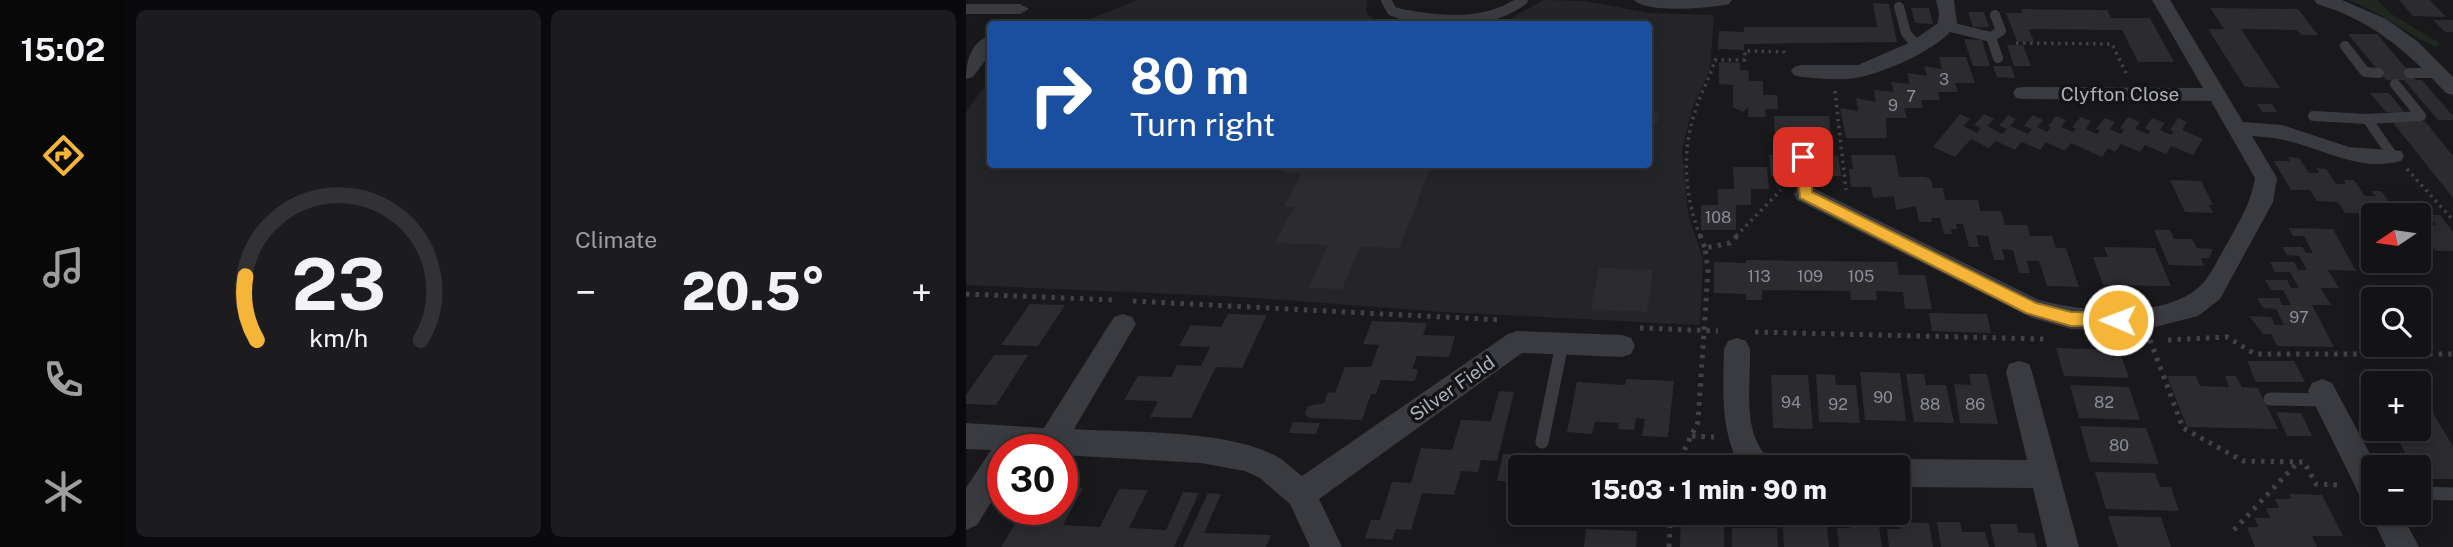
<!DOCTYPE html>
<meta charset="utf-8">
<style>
body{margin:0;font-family:"Public Sans",sans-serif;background:#1c1c1e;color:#f1f3f6;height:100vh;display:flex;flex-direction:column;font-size:26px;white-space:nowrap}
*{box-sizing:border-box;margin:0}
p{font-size:23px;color:#9d9ea0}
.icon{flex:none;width:38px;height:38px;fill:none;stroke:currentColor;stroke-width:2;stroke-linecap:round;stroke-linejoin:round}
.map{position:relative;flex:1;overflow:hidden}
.drawer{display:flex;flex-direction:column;gap:10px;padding:10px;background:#0a0a0c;width:840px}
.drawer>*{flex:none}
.hud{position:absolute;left:21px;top:21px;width:665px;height:147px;border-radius:7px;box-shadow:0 4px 18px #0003,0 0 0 2px #323234;background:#1a4fa0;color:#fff;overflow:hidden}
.needle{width:46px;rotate:257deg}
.tools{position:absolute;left:1395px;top:203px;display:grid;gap:14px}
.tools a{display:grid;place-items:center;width:70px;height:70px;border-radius:7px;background:#131315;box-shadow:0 4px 18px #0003,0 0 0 2px #323234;font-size:35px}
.speed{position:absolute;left:21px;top:434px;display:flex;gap:14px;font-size:35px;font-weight:700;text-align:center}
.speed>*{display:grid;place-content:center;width:91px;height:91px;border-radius:50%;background:#131315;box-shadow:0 4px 18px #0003,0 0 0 2px #323234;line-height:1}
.speed .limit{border:10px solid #d22;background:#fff;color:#111}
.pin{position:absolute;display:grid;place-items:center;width:60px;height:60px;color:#fff;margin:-30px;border-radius:14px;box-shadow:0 4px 10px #0006}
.me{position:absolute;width:77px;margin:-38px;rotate:271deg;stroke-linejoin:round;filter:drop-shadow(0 0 5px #0008)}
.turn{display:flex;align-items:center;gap:24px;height:147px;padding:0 28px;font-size:32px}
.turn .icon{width:91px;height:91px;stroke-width:2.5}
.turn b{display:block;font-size:49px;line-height:60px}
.big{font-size:52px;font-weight:800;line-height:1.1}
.drawer .tile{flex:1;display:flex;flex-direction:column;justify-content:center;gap:10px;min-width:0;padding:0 24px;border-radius:10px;background:#1c1c1e}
.drawer .dial{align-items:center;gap:0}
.dial svg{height:182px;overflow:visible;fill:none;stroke:#323234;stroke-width:7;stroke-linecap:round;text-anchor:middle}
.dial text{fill:#f1f3f6;stroke:none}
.heat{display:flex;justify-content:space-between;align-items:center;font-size:38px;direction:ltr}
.drawer .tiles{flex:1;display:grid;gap:10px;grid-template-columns:repeat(2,1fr)}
.trip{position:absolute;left:542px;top:455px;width:402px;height:70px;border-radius:7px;background:#131315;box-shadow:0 4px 18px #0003,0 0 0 2px #323234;font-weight:800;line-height:70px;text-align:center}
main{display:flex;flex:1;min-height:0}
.menu{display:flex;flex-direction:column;width:126px;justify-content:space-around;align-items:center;background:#080808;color:#9d9ea0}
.menu .icon{width:49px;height:49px}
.menu .current{color:#f5b538}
.menu b{font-size:32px;color:#f1f3f6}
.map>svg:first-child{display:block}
.built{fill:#252529}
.green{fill:#1f2720}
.building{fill:#2c2c30}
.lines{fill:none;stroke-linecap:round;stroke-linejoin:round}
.path-far1{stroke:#404248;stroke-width:3.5;stroke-dasharray:2.5 4.5;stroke-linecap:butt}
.path{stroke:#404248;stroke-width:5;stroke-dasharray:3.5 6;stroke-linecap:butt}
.service-far1{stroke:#3a3b41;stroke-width:10}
.service{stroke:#3a3b41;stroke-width:13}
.minor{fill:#3a3b41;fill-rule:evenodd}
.route{fill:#f5b538;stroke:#9f7624;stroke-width:2}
.labels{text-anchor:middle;stroke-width:7;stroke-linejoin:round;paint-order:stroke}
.number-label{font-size:16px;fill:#8b8e98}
.street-label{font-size:19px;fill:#acb0bb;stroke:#141417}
</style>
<main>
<nav class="menu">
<b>15:02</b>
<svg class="icon current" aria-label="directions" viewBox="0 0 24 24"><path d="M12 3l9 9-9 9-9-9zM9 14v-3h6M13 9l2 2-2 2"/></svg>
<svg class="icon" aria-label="music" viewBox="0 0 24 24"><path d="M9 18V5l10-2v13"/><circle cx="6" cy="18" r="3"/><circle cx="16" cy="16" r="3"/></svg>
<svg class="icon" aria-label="phone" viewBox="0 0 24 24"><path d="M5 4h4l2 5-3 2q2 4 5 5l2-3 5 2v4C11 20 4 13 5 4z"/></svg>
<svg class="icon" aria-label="climate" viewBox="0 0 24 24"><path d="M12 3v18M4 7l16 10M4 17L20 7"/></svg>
</nav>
<section class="drawer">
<div class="tiles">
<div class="tile dial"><svg viewBox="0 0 100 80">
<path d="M14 69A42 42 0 1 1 86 69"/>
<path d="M14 69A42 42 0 0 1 9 41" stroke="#f5b538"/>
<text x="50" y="56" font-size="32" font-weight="700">23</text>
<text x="50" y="72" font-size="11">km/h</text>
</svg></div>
<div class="tile"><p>Climate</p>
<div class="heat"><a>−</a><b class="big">20.5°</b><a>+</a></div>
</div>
</div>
</section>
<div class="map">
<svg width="1487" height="547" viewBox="0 0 1487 547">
<rect width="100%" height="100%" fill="#19191c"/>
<path class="built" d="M172,0H401L400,12L409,21L436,24H111Z
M578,0L619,1L683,13L748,15L744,69L725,112L716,149L722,213L737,260L734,325L476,312L276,297L0,285V112L24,79V164H682V24H508L538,22Z"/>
<path class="green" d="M1381,0H1411L1427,15L1475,44L1470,47C1439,33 1414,11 1381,0Z"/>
<path class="building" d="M1433,0H1464L1480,17L1447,16Z
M907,3L923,4L931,42L778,44V50L752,49L753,31L778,32V27H911Z
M945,8H963L967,24L949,23Z
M1244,8L1332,9L1352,35H1335L1331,30L1275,29L1314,88L1279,87L1242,29H1258Z
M1055,9L1141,10L1145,18H1184L1208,62H1172L1156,30L1063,29L1068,42L1051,41L1040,13H1057Z
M1002,12H1018L1023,27H1007Z
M1467,20H1487V32H1479Z
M1382,34H1411L1450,80H1456L1487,116V120H1472L1438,80H1420Z
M998,39L1016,40L1024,66H1007Z
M1041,45H1057L1065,66H1048Z
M973,57H1000L1009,83H989L992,92H972L974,100H955L957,108H938L941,118H920L921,138H880L874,108L892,111L890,98L910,102L908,90L928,92L925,82L944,84L941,73L961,76L958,66L976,69Z
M753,62L774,63V70H782L783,81H797V95H811L812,109H799L800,117H782V107L777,112L767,107V85L753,84Z
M1027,66H1045L1049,78L1031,77Z
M1404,93H1423L1439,113L1420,112Z
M1291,104H1306L1311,112H1296Z
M682,112H693L691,125H682Z
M994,114L1004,119L997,126L1011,133L1015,128L1008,125L1018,114L1028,119L1021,126L1036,134L1041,129L1033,126L1042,115L1050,119L1044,126L1062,134L1066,129L1058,126L1067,115L1077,120L1071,127L1081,132L1085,127L1082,126L1090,116L1100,120L1095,127L1107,132L1110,129L1106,127L1115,117L1125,121L1120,129L1131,134L1134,130L1130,129L1139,118L1149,122L1144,129L1155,134L1158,130L1154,128L1162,117L1174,122L1169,129L1182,134L1184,131L1179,128L1186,118L1199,123L1194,130L1205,135L1208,131L1204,130L1212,118L1221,122L1216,130L1237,139L1227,155L1205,146L1200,154L1179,145L1174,152L1155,144L1149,152L1142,148L1136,157L1105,143L1099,151L1080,142L1074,150L1056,142L1049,150L1030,141L1023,148L1005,139L989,157L967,147Z
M808,116H863L865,136H809Z
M1425,120L1459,121L1487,156V198Z
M803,155H822L824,176H805Z
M850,155L872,156L875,176H853Z
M885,155H929L933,177H960L965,180L967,188H977L979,200H1012L1014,211H1035L1039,225H1061L1064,236H1086L1090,248H1100L1113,287L1081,286L1073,261H1061L1064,273H1053L1047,250L1036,249L1039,260H1028L1022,236L1010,235L1013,247H1003L997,224H990L991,229H985L986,234H978L974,218H965L966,222H953L950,206L930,210L928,196L907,198L905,187H885L883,169H887Z
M1322,157L1333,158L1343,173H1353L1350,168L1360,169L1370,184H1380L1378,180H1388L1399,196H1409L1405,191H1415L1428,208H1437L1434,204H1445L1453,215H1407V223L1401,214L1379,213L1372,202L1351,201L1344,190H1325L1308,161H1324Z
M321,164H466L433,248L394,247L376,289L343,288L362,245L309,243L328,207H318L336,173H316Z
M767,167H801L803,189H785V205H770V230H735V205H752V189H768Z
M1204,180L1235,181L1247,205H1243L1247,213L1219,212Z
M1463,215H1474L1487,232V251H1470L1462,239H1452V221L1455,224L1470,225Z
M1322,228L1367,229L1390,271L1362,270L1373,288H1355L1365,305H1346L1368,347L1311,346L1305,334H1297L1283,316L1305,317L1309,325H1318L1310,309L1297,308L1291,298H1313L1316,305H1325L1317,290H1305L1299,280H1321L1325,288H1333L1324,272H1309L1304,262H1328L1332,270H1341L1333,256L1321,255L1316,247H1336L1340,253H1347L1338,236H1327Z
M1188,230H1204L1208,239H1226L1231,248L1247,249L1243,258H1235L1238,266L1203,265Z
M1138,247L1189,248L1205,286L1137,285L1127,257H1142Z
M780,260L931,262L933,275H959L966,309H939L937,292L910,291L911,300H885L884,291L796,290V300H780V294L748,293V262L780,263Z
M633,268L687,270L681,312L625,309Z
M64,304L99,305L72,346L35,345Z
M963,313L1021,314L1025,333L966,331Z
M262,314L301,315L276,368L250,367L225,418L184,417L192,401L158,400L172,376L205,377L211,365L235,366L244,347L213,346L225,325L255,327Z
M406,321L461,323L457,335L489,336L483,357L451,356L446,369H452L449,381L415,380L410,394H405L396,420L343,418L339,414L342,406L358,403L362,392L369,393L379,367H405L413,345L397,344Z
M1090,348L1153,350L1163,378L1098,376Z
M28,355H62L30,405L0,404V395Z
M1281,361H1328L1339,382H1290Z
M1401,371H1442L1449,383H1408Z
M894,372L934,373L940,421L899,420Z
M850,374L869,375L870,385H890L894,423L853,422Z
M940,374H958L960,385H980L988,423L948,422Z
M1003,374H1021L1032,424L994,423L988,384L1005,385Z
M805,375H842L847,429L807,428Z
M1201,376H1230L1234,386L1263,387L1259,376H1270L1276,387L1292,388L1312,429L1221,427Z
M660,379L708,381L702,437L676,436L679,419L670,418L668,430L652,429L653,423L629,422L626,434L601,432L611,382L659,385Z
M1104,385L1163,387L1174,420L1113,418Z
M1452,389L1487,446V479H1463L1450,456H1441L1431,438H1440L1434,429H1452Z
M533,391L548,392L531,461L515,460L512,472L495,471L488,495L456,493L445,530L430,529L426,540L399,538L405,520H414L426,482L445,483L455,448L486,450L495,420L525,421Z
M1310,412L1335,413L1346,436H1321Z
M327,422L354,423L350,434L323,433Z
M1114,426L1180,428L1193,464L1124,462Z
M537,454L592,456L590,467H555V482L531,481Z
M1129,472L1189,473L1194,487H1205L1213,511L1140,509Z
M96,487L117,488L97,525L115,526L134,527L153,489L182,490L163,528L182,529L200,530L217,492L233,493L208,547H35L49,524H69L78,509H96Z
M242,493L255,494L238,533L305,535L300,547H217Z
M1323,494L1356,495L1377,536H1346L1351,547H1289L1281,527H1293L1288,518H1304L1300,508H1313L1309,499H1325Z
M715,513H758V547H714Z
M1142,516L1195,517L1205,547H1152Z
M884,520H912L916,547H873L871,528H885Z
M933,522L963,523L967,547H923L921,529H934Z
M971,522H994L996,532H1019L1023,547H975Z
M1024,524H1050L1053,533H1068L1071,547H1029Z
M817,527H861L863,547H818Z
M766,528H811L812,547H766Z
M620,529L671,531L670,547H618Z"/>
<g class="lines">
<path class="path-far1" d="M1050,43L1146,44L1160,73
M869,91L880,190
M1441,169L1487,220
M734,236C719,197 715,152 729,112C734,94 744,78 749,60H779V51L818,52L822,56
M770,236L815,190"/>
<path class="path" d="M734,235L739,248
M0,294L148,300
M167,301L536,320
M674,328L752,331
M789,332L1078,339
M1184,340L1217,428L1277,461L1338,462L1350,484L1372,485
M1202,340L1261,337L1289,354H1487
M726,436L748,437
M710,467L732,422L742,271L739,248L764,243L772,235
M1268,530L1332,462
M703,547L705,513"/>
<path class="service-far1" d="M420,0L426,11L435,14C476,22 522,26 557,0
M933,7L940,33L950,45
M1029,15L1035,31L1025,37L1032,58
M980,26L1025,37
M1379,46L1399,72L1413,73
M1443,73H1472
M1347,116L1401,119L1427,156
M1401,119L1455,116L1429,84
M837,157L839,194"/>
<path class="service" d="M1304,399L1360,400
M576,442L596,344
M1452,493L1487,494"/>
<path class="minor" d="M668,0H766L763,4C745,8 681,14 668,0Z
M970,0H988L991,23C977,48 918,73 890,78C872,81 853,78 835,77L828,75L825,71L828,67L835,65H892L945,42L972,23L973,13Z
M1186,0H1204L1277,122L1316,125L1383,147L1435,151L1438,156L1435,161C1392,173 1354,146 1313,139C1304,137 1295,137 1286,136L1311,178L1307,202L1254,299L1232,316L1189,327L1152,330L1105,329L1066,318L831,200L828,194L831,188L839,186L847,188L1073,300C1118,312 1195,320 1233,287C1245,277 1253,256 1262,242C1274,220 1285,203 1289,178L1245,101L1057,99L1050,98L1047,93L1050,88L1057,87L1237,88Z
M1348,0H1376L1420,19L1451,41L1487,77V95L1480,93C1442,52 1406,20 1351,4Z
M0,4H54L63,9L54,14H0Z
M24,36V54L7,77L0,79C0,62 5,41 24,36Z
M157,314L166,317L170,324L108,429C164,433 268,429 315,459C322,464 329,471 336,476L542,334L551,331L656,335L665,338L669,346L665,354L656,357L556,353L353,499L376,547H344L324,504L294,478L279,471L235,463L96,455V450H37V483L11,525L0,530V488L25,450L0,449V423L78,428L148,317Z
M771,338L780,341L784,349C785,378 778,417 792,444C796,453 804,458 807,467H774C754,429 757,391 758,349L762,341Z
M1053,361L1063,364L1066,372L1113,547H1081L1067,488L933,487V467H921L923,463L933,459L1061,460L1040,372L1043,364Z
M1356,379L1366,383L1411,467H1407V504L1396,500L1342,391L1346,383Z
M1407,506V513H1435L1453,547H1420L1404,513Z"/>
</g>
<path class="route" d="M837,152L844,157L846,192L1070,303L1105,312L1152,313L1157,315L1160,320L1157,325L1105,326L1060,313L834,198L830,157Z"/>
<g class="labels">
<g class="number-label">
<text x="978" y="85">3</text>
<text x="945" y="102">7</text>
<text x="927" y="111">9</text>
<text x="752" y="223">108</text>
<text x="793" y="282">113</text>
<text x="844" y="282">109</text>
<text x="895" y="282">105</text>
<text x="1333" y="323">97</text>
<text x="917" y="403">90</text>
<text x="825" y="408">94</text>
<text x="1138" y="408">82</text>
<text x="872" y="410">92</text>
<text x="964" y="410">88</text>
<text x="1009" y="410">86</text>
<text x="1153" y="451">80</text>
</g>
<g class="street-label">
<text x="1154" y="101">Clyfton Close</text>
<text transform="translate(486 388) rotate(-35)" y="7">Silver Field</text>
</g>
</g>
</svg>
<div class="tools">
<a><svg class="needle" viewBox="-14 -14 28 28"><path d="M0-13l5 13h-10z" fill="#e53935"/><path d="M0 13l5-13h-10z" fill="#9d9ea0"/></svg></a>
<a><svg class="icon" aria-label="search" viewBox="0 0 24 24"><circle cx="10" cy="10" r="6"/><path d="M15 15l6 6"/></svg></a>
<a>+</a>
<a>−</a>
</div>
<div class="speed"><div class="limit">30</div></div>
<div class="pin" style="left:837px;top:157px;background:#d93025"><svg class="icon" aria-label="arrive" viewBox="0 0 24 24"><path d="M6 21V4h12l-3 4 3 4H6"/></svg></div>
<svg class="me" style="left:1152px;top:320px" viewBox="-20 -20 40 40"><circle r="17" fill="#f5b538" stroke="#fff" stroke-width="3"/><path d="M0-11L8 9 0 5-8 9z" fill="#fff"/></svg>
<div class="trip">15:03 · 1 min · 90 m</div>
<div class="hud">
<div class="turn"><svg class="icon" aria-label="right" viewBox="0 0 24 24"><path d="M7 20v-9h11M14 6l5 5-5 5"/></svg><div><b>80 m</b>Turn right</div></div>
</div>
</div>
</main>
